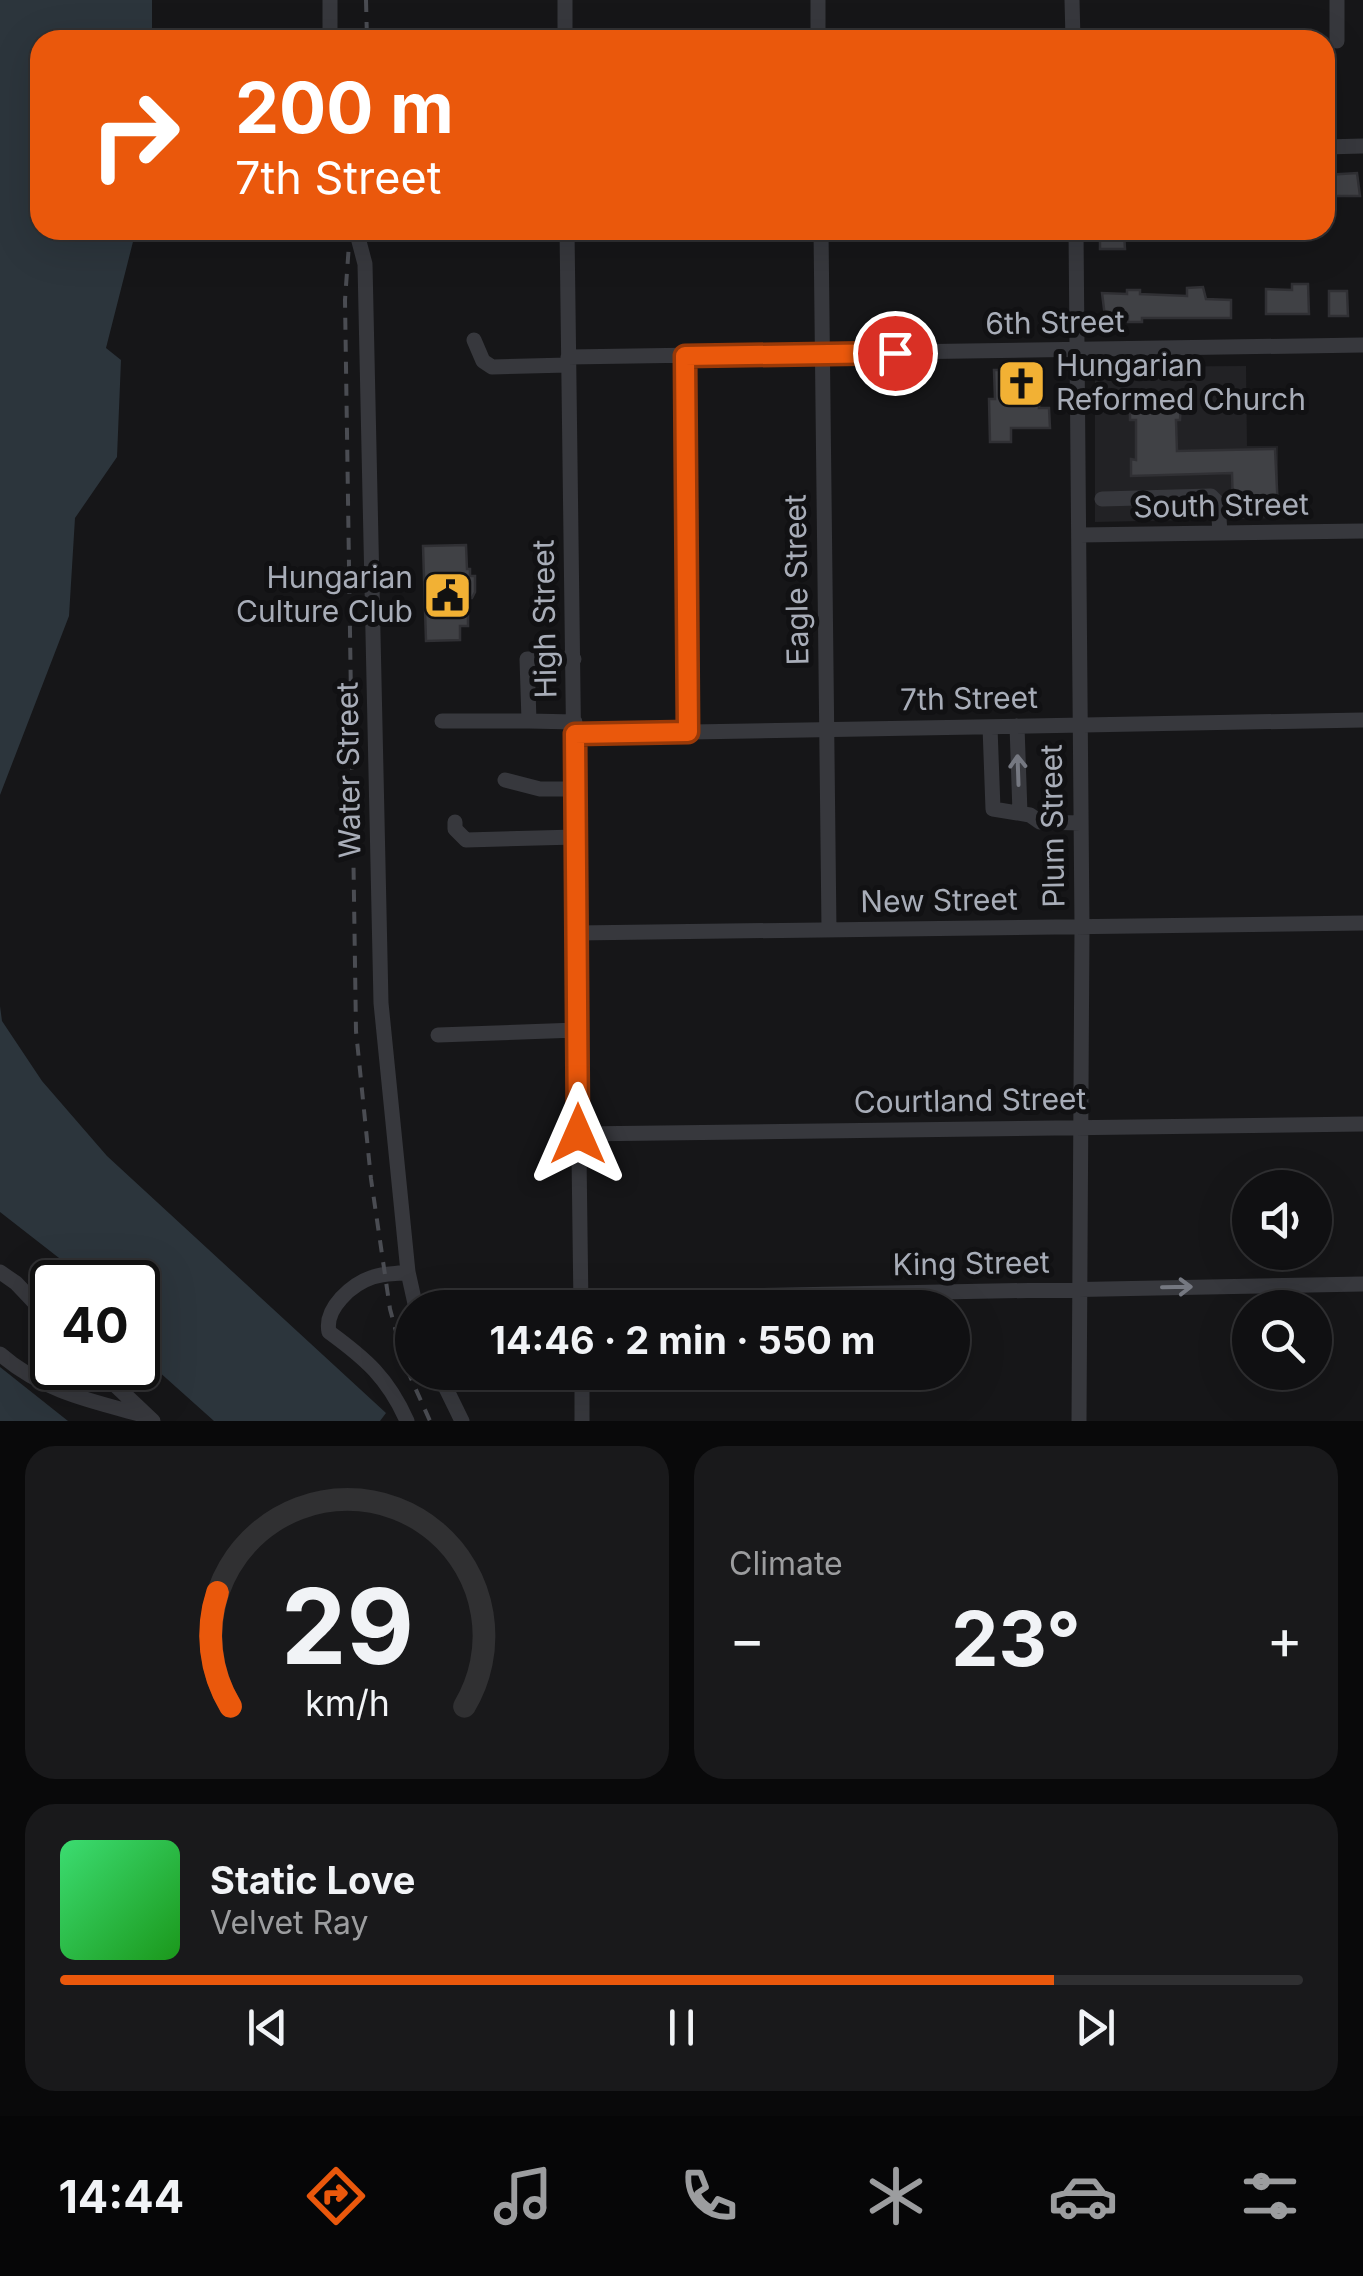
<!DOCTYPE html>
<meta charset="utf-8">
<style>
body{margin:0;font-family:Inter,sans-serif;background:#19191b;color:#f1f3f6;height:100vh;display:flex;flex-direction:column;font-size:38px;white-space:nowrap}
*{box-sizing:border-box;margin:0}
p{font-size:32px;color:#9c9d9f}
.icon{flex:none;width:55px;height:55px;fill:none;stroke:currentColor;stroke-width:2;stroke-linecap:round;stroke-linejoin:round}
.map{position:relative;height:1421px;overflow:hidden}
.sheet{display:flex;flex-direction:column;gap:25px;padding:25px;background:#09090a;flex:1}
.sheet>*{flex:none}
.guide{position:absolute;left:30px;top:30px;width:1305px;height:210px;border-radius:30px;box-shadow:0 10px 40px #0002,0 0 0 2px #303032;background:#ea580c;color:#fff;overflow:hidden}
.controls{position:absolute;left:1232px;top:1170px;display:grid;gap:20px}
.controls a{display:grid;place-items:center;width:100px;height:100px;border-radius:50%;background:#101012;box-shadow:0 10px 40px #0002,0 0 0 2px #303032;font-size:50px}
.speed{position:absolute;left:30px;top:1260px;display:flex;gap:20px;font-size:50px;font-weight:700;text-align:center}
.speed>*{display:grid;place-content:center;width:130px;height:130px;border-radius:50%;background:#101012;box-shadow:0 10px 40px #0002,0 0 0 2px #303032;line-height:1}
.speed .limit{border:5px solid #111;border-radius:15px;background:#fff;color:#111}
.pin{position:absolute;display:grid;place-items:center;width:85px;height:85px;color:#fff;margin:-42px;border:5px solid #fff;border-radius:50%;box-shadow:0 2px 10px #0007}
.me{position:absolute;width:110px;margin:-55px;rotate:0deg;stroke-linejoin:round;filter:drop-shadow(0 0 8px #0008)}
.turn{display:flex;align-items:center;gap:35px;height:210px;padding:0 40px;font-size:45px}
.turn .icon{width:130px;height:130px;stroke-width:2.5}
.turn b{display:block;font-size:70px;line-height:85px}
.big{font-size:75px;font-weight:700;line-height:1.1}
.sheet .widget{flex:1;display:flex;flex-direction:column;justify-content:center;gap:15px;min-width:0;padding:0 35px;border-radius:30px;background:#19191b}
.sheet .dial{align-items:center;gap:0}
.dial svg{height:260px;overflow:visible;fill:none;stroke:#303032;stroke-width:7;stroke-linecap:round;text-anchor:middle}
.dial text{fill:#f1f3f6;stroke:none}
.song{display:flex;align-items:center;gap:30px}
.cover{width:120px;height:120px;border-radius:15px;background:linear-gradient(135deg,hsl(140 70% 55%),hsl(120 70% 35%))}
.played{height:10px;border-radius:5px;background:linear-gradient(90deg,#ea580c 80%,#303032 80%)}
.keys{display:flex;justify-content:space-around;direction:ltr}
.heat{display:flex;justify-content:space-between;align-items:center;font-size:55px;direction:ltr}
.sheet .tiles{flex:1;display:grid;gap:25px;grid-template-columns:1fr 1fr}
.widget:last-child{grid-column:span 2}
.trip{position:absolute;left:395px;top:1290px;width:575px;height:100px;border-radius:50px;background:#101012;box-shadow:0 10px 40px #0002,0 0 0 2px #303032;font-weight:700;line-height:100px;text-align:center}
.dock{display:flex;height:160px;justify-content:space-around;align-items:center;background:#060607;color:#9c9d9f}
.dock .icon{width:70px;height:70px}
.dock .active{color:#ea580c}
.dock b{font-size:45px;color:#f1f3f6}
.map>svg:first-child{display:block}
.built{fill:#222225}
.water{fill:#2c353c}
.building{fill:#404145;stroke:#303034;stroke-width:2.5}
.lines{fill:none;stroke-linecap:round;stroke-linejoin:round}
.minor{stroke:#37383d;stroke-width:15}
.rail{stroke:#4a4c52;stroke-width:4;stroke-dasharray:12 10;stroke-linecap:butt}
.oneway{stroke:#757881}
.route-casing{stroke:#983908;stroke-width:25}
.route{stroke:#ea580c;stroke-width:18}
.labels{text-anchor:middle;stroke-width:10;stroke-linejoin:round;paint-order:stroke}
.street-label{font-size:30px;fill:#a8adb8;stroke:#111113}
.poi-label{font-size:30px;fill:#a8adb8;stroke:#111113;text-anchor:start}
</style>
<div class="map">
<svg width="1363" height="1421" viewBox="0 0 1363 1421">
<rect width="100%" height="100%" fill="#161618"/>
<path class="built" d="M1246,366L1247,446H1278V518L1095,522V367Z"/>
<path class="water" d="M0,0H152V40H40V230H136L106,348L121,360L117,457L75,518L69,616L0,795Z
M0,1006L2,1021L42,1081L107,1156L386,1413L380,1421H214L138,1353V1282L54,1280L68,1265L0,1212Z
M0,1367L68,1421H0Z"/>
<path class="building" d="M1357,173L1360,196H1325V175Z
M1100,233H1124L1125,249H1100Z
M1292,284H1308L1309,314H1266V289L1292,290Z
M1203,287L1206,299L1231,300V318H1142V322H1128V316L1105,317L1102,293L1127,294V290H1140V294L1187,296V288Z
M1329,291H1347L1348,316H1329Z
M994,370H1041L1039,408H1049L1050,428H1011V442H990L989,399H995Z
M1130,403H1181L1180,420H1176L1177,451L1275,449L1278,509L1233,508L1232,473L1131,476V459L1136,460V420H1130Z
M466,545L467,569H470V576H475V592L472,598H468V626H460V640L426,641L423,546Z"/>
<g class="lines">
<path class="minor" d="M330,0V40
M565,0V40
M818,0V40
M1072,0L1073,40
M1337,41V0
M1325,147L1363,146
M356,230L365,264L381,1003L408,1272L416,1308
M567,230L581,1308
M821,230L829,930
M1076,230L1082,927L1079,1421
M474,340L483,361L492,367L568,365
M685,356L688,732
M568,357L1363,345
M1102,499L1211,496L1218,503L1220,533
M1079,535L1363,531
M574,659H527L529,721L575,722
M442,721H529
M1017,726L1020,813
M990,727L993,809L1030,815L1040,822L1081,823
M575,734L1363,720
M505,780L540,789H576
M455,822V829L466,840L576,837
M576,933L1363,923
M438,1035L577,1030
M578,1134L1363,1124
M0,1272L16,1283L52,1321
M581,1299L1363,1284
M0,1354C42,1391 91,1401 143,1415
M97,1368L153,1421
M438,1372L462,1421
M582,1372V1421
M407,1421C388,1378 366,1359 329,1332C324,1308 352,1284 373,1277C384,1273 397,1274 408,1272"/>
<path class="rail" d="M366,0L367,40
M350,230L345,300L356,1031L371,1179L390,1309L405,1365L430,1421"/>
</g>
<defs><path id="oneway-shaft" d="M-6 0H5M1.5-3L5.5 0L1.5 3" fill="none" stroke-width="1.6" stroke-linecap="round" stroke-linejoin="round" transform="scale(2.5)"/></defs>
<g class="oneway">
<use href="#oneway-shaft" transform="translate(1018 770) rotate(-92)"/>
<use href="#oneway-shaft" transform="translate(1177 1287) rotate(-1)"/>
</g>
<g class="lines">
<defs>
<path id="route" d="M578,1134L575,734L688,732L685,356L895,353"/>
</defs>
<use href="#route" class="route-casing"/>
<use href="#route" class="route"/>
</g>
<defs>
<symbol id="church-square" viewBox="-11 -11 22 22"><rect x="-9" y="-9" width="18" height="18" rx="4" fill="#f2b134" stroke="#111113"/><path d="M-1.2-6h2.4v3.5h3.3v2.4h-3.3V6h-2.4V-.1h-3.3v-2.4h3.3Z" fill="#111"/></symbol>
<symbol id="civic-square" viewBox="-11 -11 22 22"><rect x="-9" y="-9" width="18" height="18" rx="4" fill="#f2b134" stroke="#111113"/><path d="M-.6-6.5H3V-4.5H.6V-3L4-1V1h2V6H-6V1h2V-1L-.6-3ZM-1.2 2.5V6h2.4V2.5Z" fill="#111"/></symbol>
</defs>
<g fill-rule="evenodd">
<use href="#church-square" x="994" y="356" width="55" height="55"/>
<use href="#civic-square" x="420" y="568" width="55" height="55"/>
</g>
<g class="labels">
<g class="street-label">
<text transform="translate(1055 323) rotate(-1)" y="10">6th Street</text>
<text transform="translate(1221 506) rotate(-1)" y="10">South Street</text>
<text transform="translate(797 580) rotate(-91)" y="10">Eagle Street</text>
<text transform="translate(545 619) rotate(-91)" y="10">High Street</text>
<text transform="translate(969 699) rotate(-1)" y="10">7th Street</text>
<text transform="translate(349 770) rotate(-91)" y="10">Water Street</text>
<text transform="translate(1053 826) rotate(-91)" y="10">Plum Street</text>
<text transform="translate(939 901) rotate(-1)" y="10">New Street</text>
<text transform="translate(970 1101) rotate(-1)" y="10">Courtland Street</text>
<text transform="translate(971 1264) rotate(-1)" y="10">King Street</text>
</g>
<g class="poi-label">
<text x="1056" y="376">Hungarian<tspan x="1056" dy="34">Reformed Church</tspan></text>
<text x="413" y="588" text-anchor="end">Hungarian<tspan x="413" dy="34">Culture Club</tspan></text>
</g>
</g>
</svg>
<div class="controls">
<a><svg class="icon" aria-label="sound" viewBox="0 0 24 24"><path d="M4 9h4l5-4v14l-5-4H4zM17 9q2 3 0 6"/></svg></a>
<a><svg class="icon" aria-label="search" viewBox="0 0 24 24"><circle cx="10" cy="10" r="6"/><path d="M15 15l6 6"/></svg></a>
</div>
<div class="speed"><div class="limit">40</div></div>
<div class="pin" style="left:895px;top:353px;background:#d93025"><svg class="icon" aria-label="arrive" viewBox="0 0 24 24"><path d="M6 21V4h12l-3 4 3 4H6"/></svg></div>
<svg class="me" style="left:578px;top:1134px" viewBox="-20 -20 40 40"><path d="M0-17L14 15 0 8-14 15z" fill="#ea580c" stroke="#fff" stroke-width="4"/></svg>
<div class="trip">14:46 · 2 min · 550 m</div>
<div class="guide">
<div class="turn"><svg class="icon" aria-label="right" viewBox="0 0 24 24"><path d="M7 20v-9h11M14 6l5 5-5 5"/></svg><div><b>200 m</b>7th Street</div></div>
</div>
</div>
<section class="sheet">
<div class="tiles">
<div class="widget dial"><svg viewBox="0 0 100 80">
<path d="M14 69A42 42 0 1 1 86 69"/>
<path d="M14 69A42 42 0 0 1 10 34" stroke="#ea580c"/>
<text x="50" y="56" font-size="32" font-weight="700">29</text>
<text x="50" y="72" font-size="11">km/h</text>
</svg></div>
<div class="widget"><p>Climate</p>
<div class="heat"><a>−</a><b class="big">23°</b><a>+</a></div>
</div>
<div class="widget">
<div class="song"><i class="cover"></i><div><b>Static Love</b><p>Velvet Ray</p></div></div>
<div class="played"></div>
<div class="keys"><svg class="icon" aria-label="previous" viewBox="0 0 24 24"><path d="M18 5L8 12l10 7zM5 5v14"/></svg><svg class="icon" aria-label="pause" viewBox="0 0 24 24"><path d="M8 5v14M16 5v14"/></svg><svg class="icon" aria-label="next" viewBox="0 0 24 24"><path d="M6 5l10 7-10 7zM19 5v14"/></svg></div>
</div>
</div>
</section>
<nav class="dock">
<b>14:44</b>
<svg class="icon active" aria-label="directions" viewBox="0 0 24 24"><path d="M12 3l9 9-9 9-9-9zM9 14v-3h6M13 9l2 2-2 2"/></svg>
<svg class="icon" aria-label="music" viewBox="0 0 24 24"><path d="M9 18V5l10-2v13"/><circle cx="6" cy="18" r="3"/><circle cx="16" cy="16" r="3"/></svg>
<svg class="icon" aria-label="phone" viewBox="0 0 24 24"><path d="M5 4h4l2 5-3 2q2 4 5 5l2-3 5 2v4C11 20 4 13 5 4z"/></svg>
<svg class="icon" aria-label="climate" viewBox="0 0 24 24"><path d="M12 3v18M4 7l16 10M4 17L20 7"/></svg>
<svg class="icon" aria-label="car" viewBox="0 0 24 24"><path d="M5 17H2v-5l4-1 3-4h7l3 4 3 1v5h-3M9 17h6M6 11h13"/><circle cx="7" cy="17" r="2"/><circle cx="17" cy="17" r="2"/></svg>
<svg class="icon" aria-label="filters" viewBox="0 0 24 24"><path d="M4 7h16M4 17h16"/><circle cx="9" cy="7" r="2"/><circle cx="15" cy="17" r="2"/></svg>
</nav>
